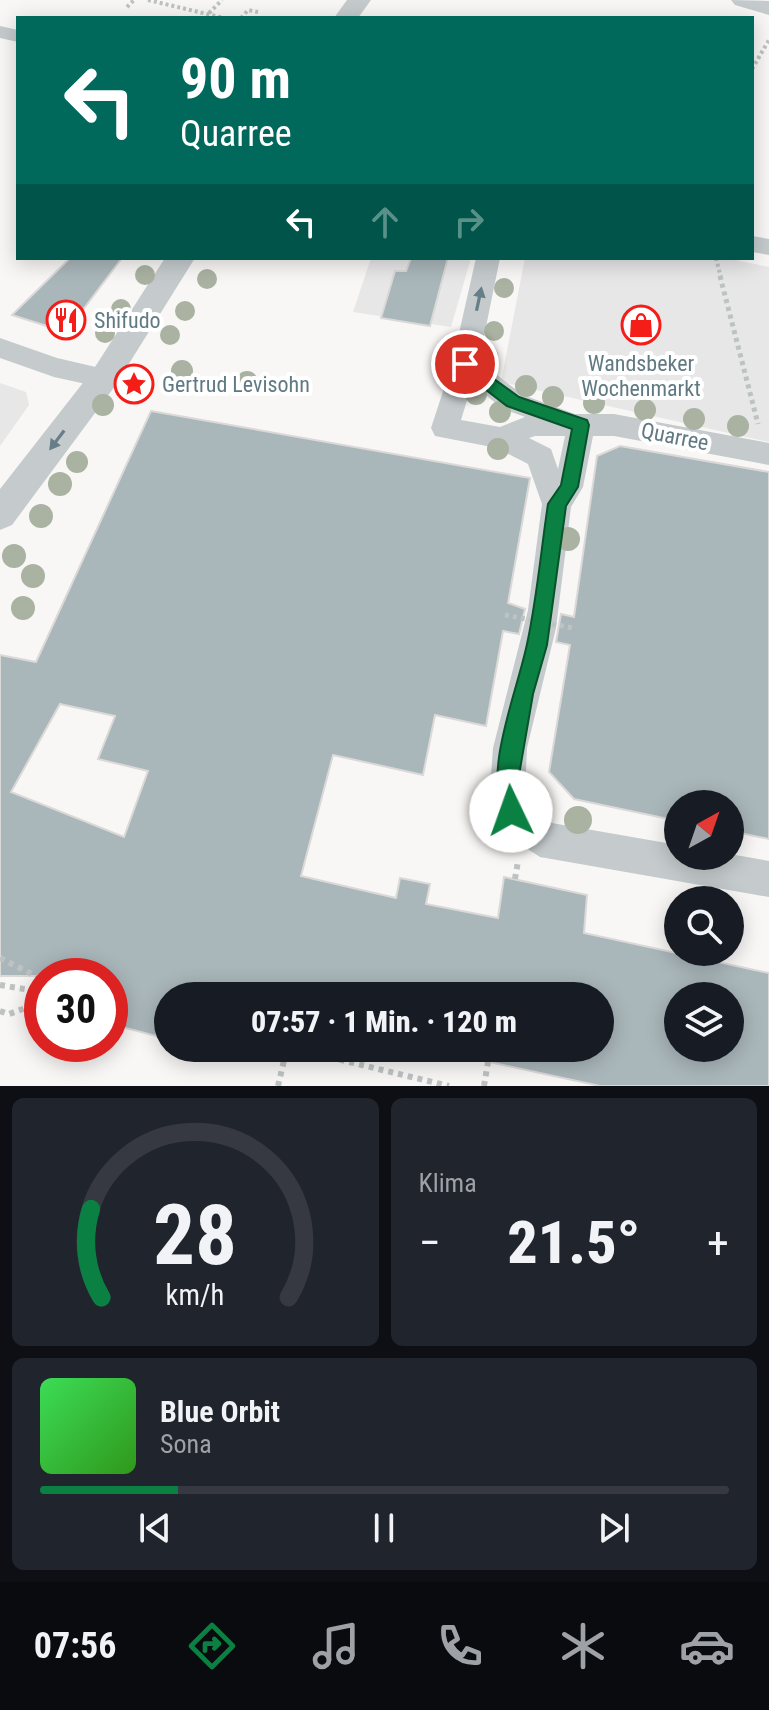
<!DOCTYPE html>
<html lang="de">
<meta charset="utf-8">
<style>
body{margin:0;font-family:"Roboto Condensed",sans-serif;background:#20242c;color:#f1f3f6;height:100vh;display:flex;flex-direction:column;font-size:30px;white-space:nowrap}
*{box-sizing:border-box;margin:0}
p{font-size:26px;color:#9ea1a6}
.icon{flex:none;width:44px;height:44px;fill:none;stroke:currentColor;stroke-width:2;stroke-linecap:round;stroke-linejoin:round}
.map{position:relative;height:1086px;overflow:hidden}
.drawer{display:flex;flex-direction:column;gap:12px;padding:12px;background:#0d0f14;flex:1}
.drawer>*{flex:none}
.hud{position:absolute;left:16px;top:16px;width:738px;height:244px;border-radius:0px;box-shadow:0 4px 20px #0003;background:#00695c;color:#fff;overflow:hidden}
.needle{width:52px;rotate:40deg}
.tools{position:absolute;left:664px;top:790px;display:grid;gap:16px}
.tools a{display:grid;place-items:center;width:80px;height:80px;border-radius:50%;background:#171b24;box-shadow:0 4px 20px #0003;font-size:40px}
.speed{position:absolute;left:24px;top:958px;display:flex;gap:16px;font-size:40px;font-weight:700;text-align:center}
.speed>*{display:grid;place-content:center;width:104px;height:104px;border-radius:50%;background:#171b24;box-shadow:0 4px 20px #0003;line-height:1}
.speed .limit{border:12px solid #d22;background:#fff;color:#111}
.pin{position:absolute;display:grid;place-items:center;width:68px;height:68px;color:#fff;margin:-34px;border:4px solid #fff;border-radius:50%;box-shadow:0 2px 8px #0007}
.me{position:absolute;width:88px;margin:-44px;rotate:357deg;stroke-linejoin:round;filter:drop-shadow(0 0 6px #0008)}
.turn{display:flex;align-items:center;gap:28px;height:168px;padding:0 32px;font-size:36px}
.turn .icon{width:104px;height:104px;stroke-width:2.5}
.turn b{display:block;font-size:56px;line-height:68px}
.lanes{display:flex;align-items:center;height:76px;padding:0 32px;background:#0003;justify-content:center;gap:40px;direction:ltr}
.lanes .off{opacity:.35}
.big{font-size:60px;font-weight:800;line-height:1.1}
.drawer .card{flex:1;display:flex;flex-direction:column;justify-content:center;gap:12px;min-width:0;padding:0 28px;border-radius:12px;background:#20242c}
.drawer .dial{align-items:center;gap:0}
.dial svg{height:208px;overflow:visible;fill:none;stroke:#363941;stroke-width:7;stroke-linecap:round;text-anchor:middle}
.dial text{fill:#f1f3f6;stroke:none}
.song{display:flex;align-items:center;gap:24px}
.cover{width:96px;height:96px;border-radius:12px;background:linear-gradient(135deg,hsl(130 70% 55%),hsl(110 70% 35%))}
.played{height:8px;border-radius:4px;background:linear-gradient(90deg,#0b8043 20%,#363941 20%)}
.keys{display:flex;justify-content:space-around;direction:ltr}
.heat{display:flex;justify-content:space-between;align-items:center;font-size:44px;direction:ltr}
.drawer .tiles{flex:1;display:grid;gap:12px;grid-template-columns:1fr 1fr}
.card:last-child{grid-column:span 2}
.trip{position:absolute;left:154px;top:982px;width:460px;height:80px;border-radius:40px;background:#171b24;box-shadow:0 4px 20px #0003;font-weight:800;line-height:80px;text-align:center}
.dock{display:flex;height:128px;justify-content:space-around;align-items:center;background:#090b0e;color:#9ea1a6}
.dock .icon{width:56px;height:56px}
.dock .on{color:#0b8043}
.dock b{font-size:36px;color:#f1f3f6}
.map>svg:first-child{display:block}
.built{fill:#e6e7e6}
.building{fill:#a9b6ba;stroke:#dad9d7;stroke-width:2;fill-rule:evenodd}
.lines{fill:none;stroke-linecap:round;stroke-linejoin:round}
.path-far2{stroke:#bec2c3;stroke-width:4;stroke-dasharray:3 3;stroke-linecap:butt}
.path-far1{stroke:#bec2c3;stroke-width:5;stroke-dasharray:4 4;stroke-linecap:butt}
.path{stroke:#bec2c3;stroke-width:6;stroke-dasharray:5 5;stroke-linecap:butt}
.minor{fill:#c5cbcd;fill-rule:evenodd}
.tertiary{fill:#c5cbcd;fill-rule:evenodd}
.path-bridge{stroke:#bec2c3;stroke-width:5;stroke-dasharray:4 4;stroke-linecap:butt}
.tree{fill:#aab2a2}
.oneway{fill:#657e87}
.route{fill:#0b8043;stroke:#07532c;stroke-width:2}
.labels{text-anchor:middle;stroke-width:8;stroke-linejoin:round;paint-order:stroke}
.poi-label{font-size:22px;fill:#607a83;stroke:#fff;text-anchor:start}
.street-label{font-size:22px;fill:#607a83;stroke:#fff}
</style>
<div class="map">
<svg width="769" height="1086" viewBox="0 0 769 1086">
<rect width="100%" height="100%" fill="#f8f7f5"/>
<path class="built" d="M371,258H471L451,327L353,312Z
M525,258H726L769,267V442L501,382Z
M0,383L26,392L29,405L0,446Z"/>
<path class="building" d="M70,258H122L66,332L12,315Z
M411,258H448L430,326L381,318L395,271H406Z
M151,411L530,478L508,603L525,609L519,634L503,631L486,726L435,715L423,775L333,755L301,876L396,898L400,878L430,884L426,904L498,918L504,877L587,895L584,933L769,973V1086H600L480,1060L481,1048H600V996H168V1039L110,1024V976H0V655L36,662ZM60,704L115,716L98,759L148,771L124,837L11,792ZM678,996H730V1048H678Z
M620,446L769,472V839L730,831V804H678V821L574,799L549,772L570,645L556,642L561,614L574,617L597,456Z"/>
<g class="lines">
<path class="path-far2" d="M148,0L224,18
M127,7L134,0
M209,13L222,0
M241,18L248,10L258,12
M752,69L769,40
M716,258L721,278"/>
<path class="path-far1" d="M720,276L758,424"/>
<path class="path" d="M515,879L518,861
M0,958L42,979
M0,985L42,992
M0,1011L9,1014L42,1002
M291,1048L449,1086
M278,1086L287,1048
M484,1086L488,1062"/>
<path class="minor" d="M0,26L18,30V42L0,38Z
M752,236L769,239V255L752,252Z
M476,258H500L479,361L523,395L575,414H614L769,443V465L614,436H593L583,487L571,507L556,628L527,748L525,790L528,807L546,822L678,845V856L730,854L769,861V897L540,857L506,835L495,814L490,790L493,748L528,610L542,504L528,464L497,448L435,436L431,428L452,364ZM472,384L503,409L525,417L500,427L461,420ZM535,436H565L558,469L551,449L529,438Z
M0,338L57,358L113,371L117,378L113,385L104,388L54,377L0,358Z"/>
<path class="tertiary" d="M347,0H371L358,18H334Z
M731,0L769,1V15L735,5Z
M165,258H195L115,386L12,525L0,530V489L93,370Z"/>
<path class="path-bridge" d="M505,615L573,628"/>
</g>
<g class="tree">
<circle cx="145" cy="275" r="10"/>
<circle cx="207" cy="279" r="10"/>
<circle cx="504" cy="288" r="10"/>
<circle cx="121" cy="309" r="10"/>
<circle cx="185" cy="311" r="10"/>
<circle cx="494" cy="331" r="10"/>
<circle cx="105" cy="333" r="10"/>
<circle cx="170" cy="335" r="10"/>
<circle cx="487" cy="356" r="11"/>
<circle cx="182" cy="371" r="11"/>
<circle cx="247" cy="382" r="11"/>
<circle cx="526" cy="386" r="11"/>
<circle cx="476" cy="394" r="11"/>
<circle cx="553" cy="397" r="11"/>
<circle cx="594" cy="403" r="11"/>
<circle cx="103" cy="405" r="11"/>
<circle cx="645" cy="410" r="11"/>
<circle cx="500" cy="412" r="11"/>
<circle cx="694" cy="419" r="11"/>
<circle cx="738" cy="426" r="11"/>
<circle cx="498" cy="449" r="11"/>
<circle cx="77" cy="462" r="11"/>
<circle cx="60" cy="484" r="12"/>
<circle cx="41" cy="516" r="12"/>
<circle cx="568" cy="539" r="12"/>
<circle cx="14" cy="556" r="12"/>
<circle cx="33" cy="576" r="12"/>
<circle cx="23" cy="608" r="12"/>
<circle cx="578" cy="820" r="14"/>
</g>
<defs><path id="oneway-solid" d="M-6-.8H1V-3.2L6.5 0L1 3.2V.8H-6Z" transform="scale(2)"/></defs>
<g class="oneway">
<use href="#oneway-solid" transform="translate(479 299) rotate(-78)"/>
<use href="#oneway-solid" transform="translate(57 440) rotate(127)"/>
</g>
<path class="route" d="M465,358L519,397L587,420L589,425L578,487L566,506L547,645L533,694L518,781L522,811L519,818L511,821L504,818C483,769 517,693 527,644C537,598 541,550 548,504L561,485L572,429L507,406L459,369L457,364Z"/>
<defs>
<symbol id="restaurant-ring" viewBox="-11 -11 22 22"><circle r="9.5" fill="#fff" stroke="#f41d18" stroke-width="1.5"/><path d="M-5-6h1v4h1v-4h1v4h1v-4h1v5L-1.5 .5V6h-2V.5L-5-1ZM5-6V6H3V1.5H1.5Q1.5-4 5-6Z" fill="#f41d18"/></symbol>
<symbol id="shop-ring" viewBox="-11 -11 22 22"><circle r="9.5" fill="#fff" stroke="#f41d18" stroke-width="1.5"/><path d="M-5-2.5h2.3a2.7 3.5 0 0 1 5.4 0H5L5.5 6h-11ZM-1.5-2.5h3a1.5 2.3 0 0 0-3 0Z" fill="#f41d18"/></symbol>
<symbol id="sight-ring" viewBox="-11 -11 22 22"><circle r="9.5" fill="#fff" stroke="#f41d18" stroke-width="1.5"/><path d="M0-6L1.8-2.2L6-1.7L2.9 1.2L3.7 5.4L0 3.3L-3.7 5.4L-2.9 1.2L-6-1.7L-1.8-2.2Z" fill="#f41d18"/></symbol>
</defs>
<g fill-rule="evenodd">
<use href="#restaurant-ring" x="44" y="298" width="44" height="44"/>
<use href="#shop-ring" x="619" y="303" width="44" height="44"/>
<use href="#sight-ring" x="112" y="362" width="44" height="44"/>
</g>
<g class="labels">
<g class="poi-label">
<text x="94" y="328">Shifudo</text>
<text x="641" y="371" text-anchor="middle">Wandsbeker<tspan x="641" dy="25">Wochenmarkt</tspan></text>
<text x="162" y="392">Gertrud Levisohn</text>
</g>
<g class="street-label">
<text transform="translate(675 436) rotate(11)" y="8">Quarree</text>
</g>
</g>
</svg>
<div class="tools">
<a><svg class="needle" viewBox="-14 -14 28 28"><path d="M0-13l5 13h-10z" fill="#e53935"/><path d="M0 13l5-13h-10z" fill="#9ea1a6"/></svg></a>
<a><svg class="icon" aria-label="search" viewBox="0 0 24 24"><circle cx="10" cy="10" r="6"/><path d="M15 15l6 6"/></svg></a>
<a><svg class="icon" aria-label="layers" viewBox="0 0 24 24"><path d="M12 4l9 5-9 5-9-5zM3 14l9 5 9-5"/></svg></a>
</div>
<div class="speed"><div class="limit">30</div></div>
<div class="pin" style="left:465px;top:364px;background:#d93025"><svg class="icon" aria-label="arrive" viewBox="0 0 24 24"><path d="M6 21V4h12l-3 4 3 4H6"/></svg></div>
<svg class="me" style="left:511px;top:811px" viewBox="-20 -20 40 40"><circle r="19" fill="#fff"/><path d="M0-13L10 11 0 6-10 11z" fill="#0b8043"/></svg>
<div class="trip">07:57 · 1 Min. · 120 m</div>
<div class="hud">
<div class="turn"><svg class="icon" aria-label="left" viewBox="0 0 24 24"><path d="M17 20v-9H6M10 6l-5 5 5 5"/></svg><div><b>90 m</b>Quarree</div></div>
<div class="lanes"><svg class="icon" aria-label="left" viewBox="0 0 24 24"><path d="M17 20v-9H6M10 6l-5 5 5 5"/></svg><svg class="icon off" aria-label="ahead" viewBox="0 0 24 24"><path d="M12 20V5M6 11l6-6 6 6"/></svg><svg class="icon off" aria-label="right" viewBox="0 0 24 24"><path d="M7 20v-9h11M14 6l5 5-5 5"/></svg></div>
</div>
</div>
<section class="drawer">
<div class="tiles">
<div class="card dial"><svg viewBox="0 0 100 80">
<path d="M14 69A42 42 0 1 1 86 69"/>
<path d="M14 69A42 42 0 0 1 10 35" stroke="#0b8043"/>
<text x="50" y="56" font-size="32" font-weight="700">28</text>
<text x="50" y="72" font-size="11">km/h</text>
</svg></div>
<div class="card"><p>Klima</p>
<div class="heat"><a>−</a><b class="big">21.5°</b><a>+</a></div>
</div>
<div class="card">
<div class="song"><i class="cover"></i><div><b>Blue Orbit</b><p>Sona</p></div></div>
<div class="played"></div>
<div class="keys"><svg class="icon" aria-label="previous" viewBox="0 0 24 24"><path d="M18 5L8 12l10 7zM5 5v14"/></svg><svg class="icon" aria-label="pause" viewBox="0 0 24 24"><path d="M8 5v14M16 5v14"/></svg><svg class="icon" aria-label="next" viewBox="0 0 24 24"><path d="M6 5l10 7-10 7zM19 5v14"/></svg></div>
</div>
</div>
</section>
<nav class="dock">
<b>07:56</b>
<svg class="icon on" aria-label="directions" viewBox="0 0 24 24"><path d="M12 3l9 9-9 9-9-9zM9 14v-3h6M13 9l2 2-2 2"/></svg>
<svg class="icon" aria-label="music" viewBox="0 0 24 24"><path d="M9 18V5l10-2v13"/><circle cx="6" cy="18" r="3"/><circle cx="16" cy="16" r="3"/></svg>
<svg class="icon" aria-label="phone" viewBox="0 0 24 24"><path d="M5 4h4l2 5-3 2q2 4 5 5l2-3 5 2v4C11 20 4 13 5 4z"/></svg>
<svg class="icon" aria-label="climate" viewBox="0 0 24 24"><path d="M12 3v18M4 7l16 10M4 17L20 7"/></svg>
<svg class="icon" aria-label="car" viewBox="0 0 24 24"><path d="M5 17H2v-5l4-1 3-4h7l3 4 3 1v5h-3M9 17h6M6 11h13"/><circle cx="7" cy="17" r="2"/><circle cx="17" cy="17" r="2"/></svg>
</nav>
